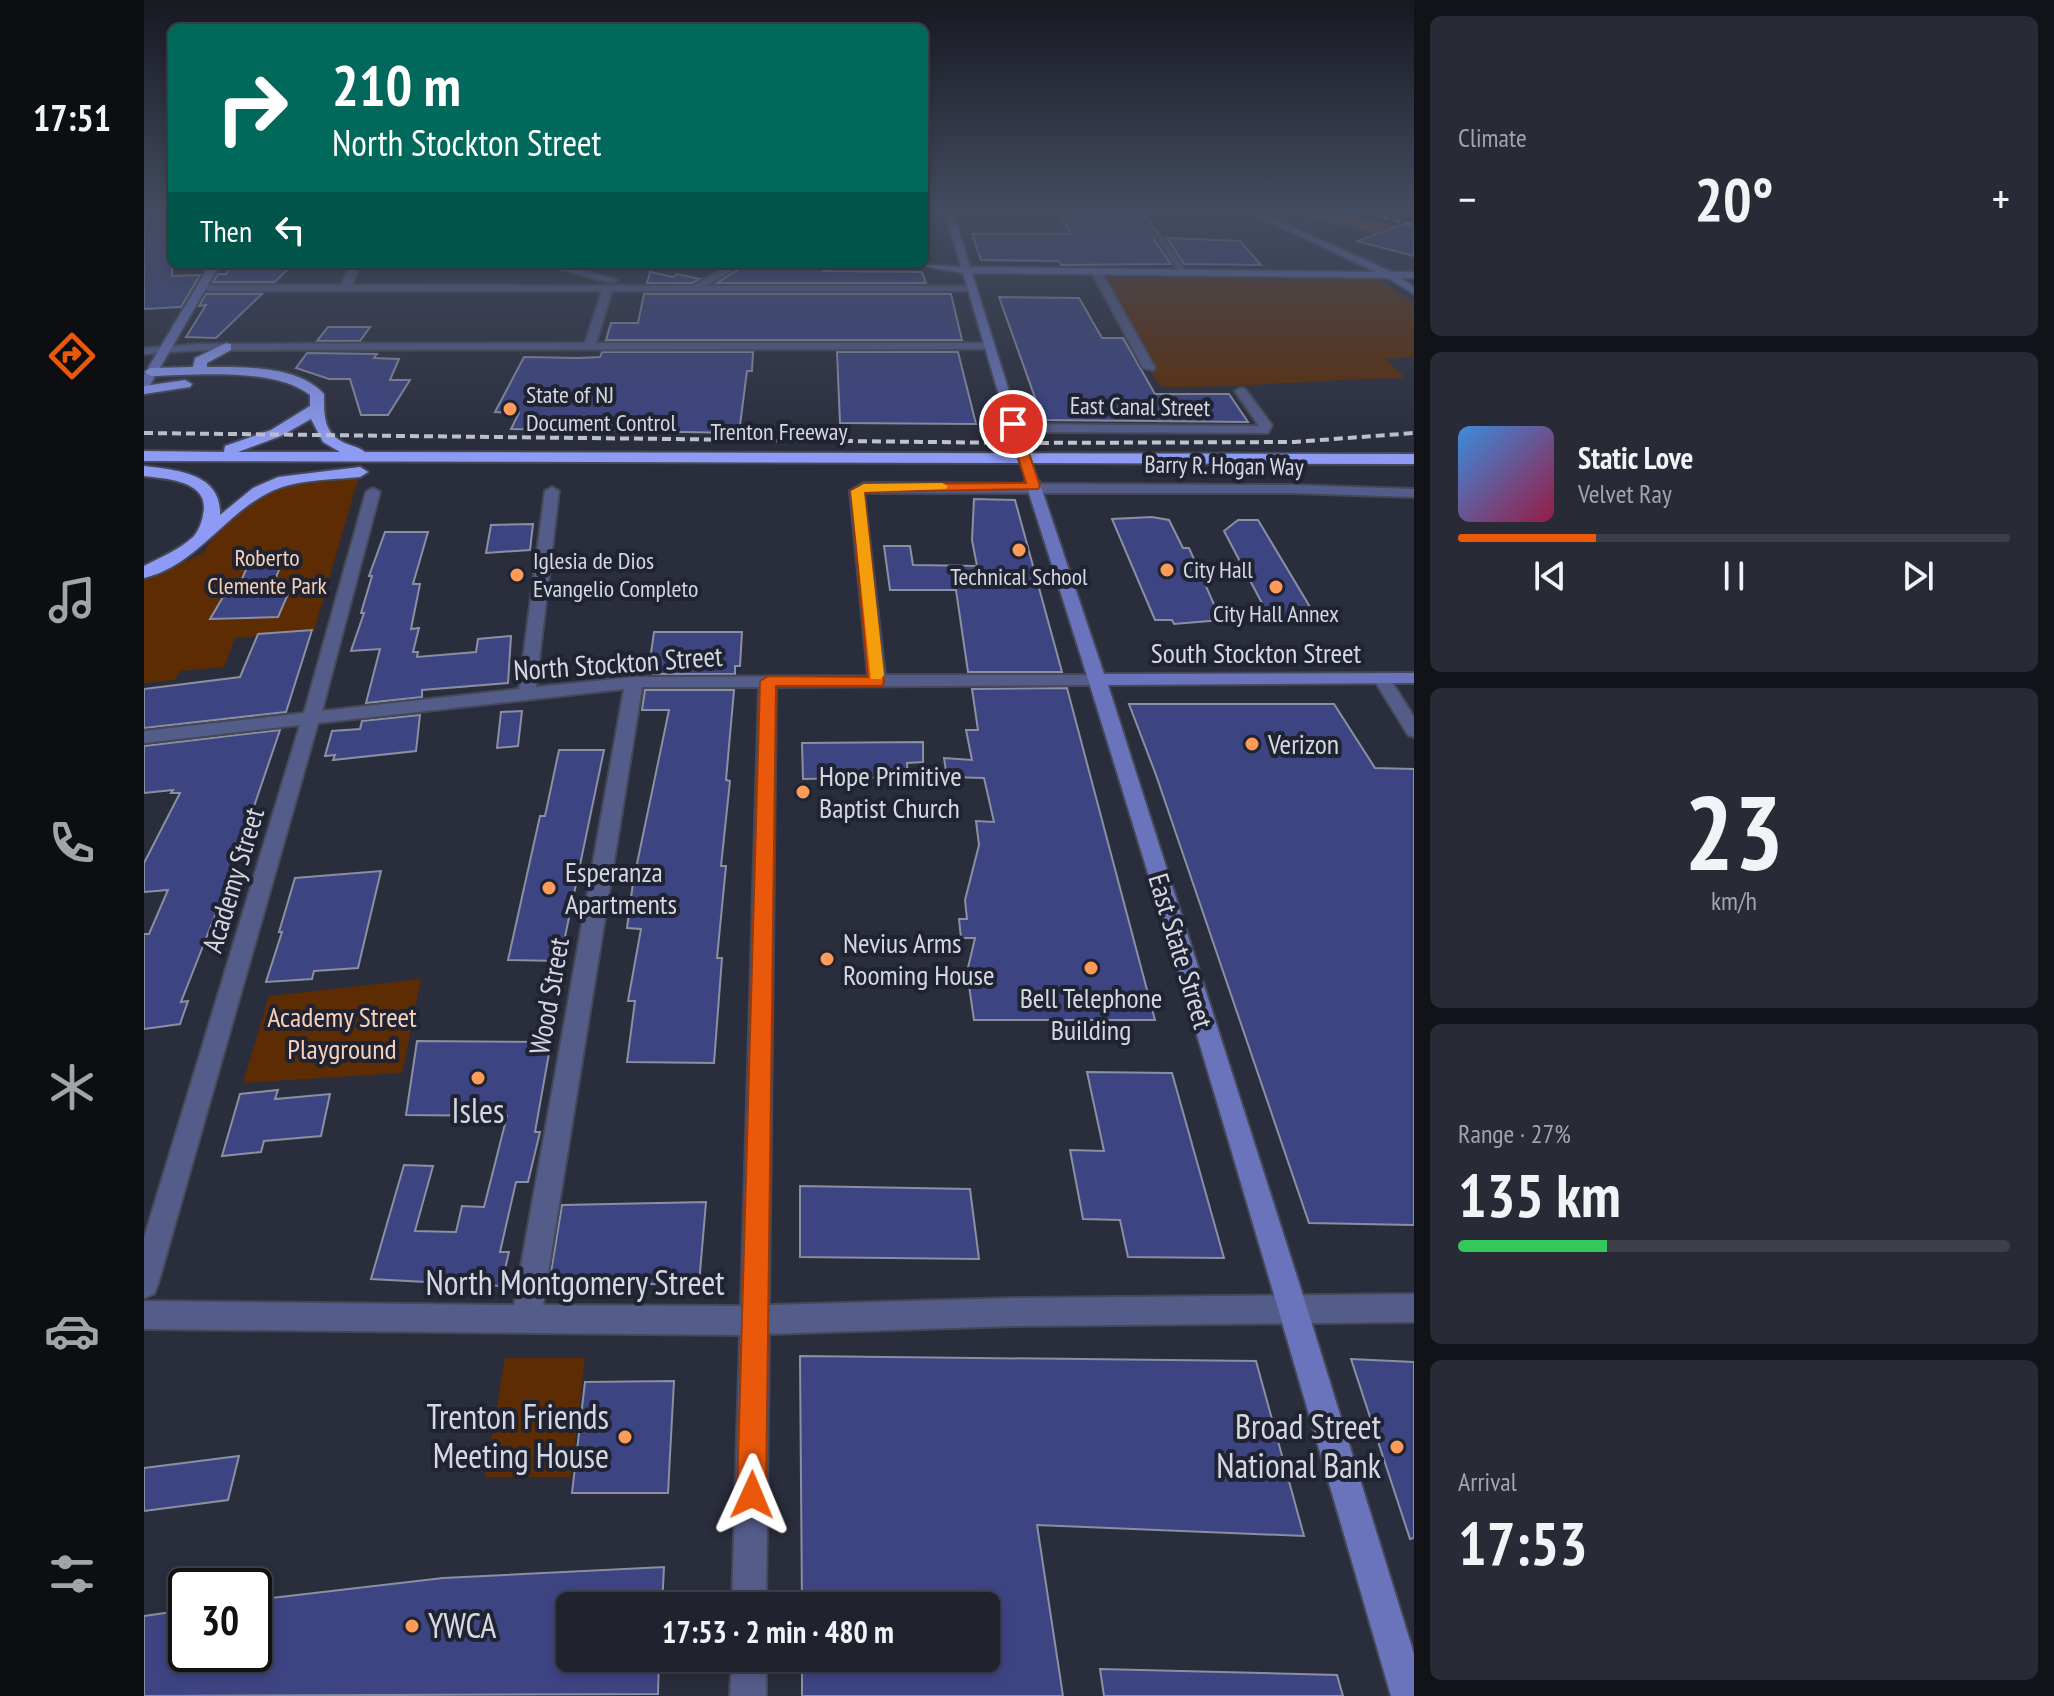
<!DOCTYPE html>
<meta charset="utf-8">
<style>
body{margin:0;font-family:"PT Sans Narrow",sans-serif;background:#282a35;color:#f1f3f6;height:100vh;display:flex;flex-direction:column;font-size:30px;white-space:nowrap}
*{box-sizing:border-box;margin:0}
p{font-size:26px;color:#a2a4aa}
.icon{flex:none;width:44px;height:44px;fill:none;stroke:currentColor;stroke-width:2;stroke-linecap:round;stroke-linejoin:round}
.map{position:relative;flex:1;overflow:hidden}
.drawer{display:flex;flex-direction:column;gap:16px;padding:16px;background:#121319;width:640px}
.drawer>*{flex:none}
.banner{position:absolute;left:24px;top:24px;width:760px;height:244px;border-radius:12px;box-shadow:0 4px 12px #0003,0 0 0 2px #3d3f49;background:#00695c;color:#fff;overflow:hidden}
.speed{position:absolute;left:24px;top:1568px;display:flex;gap:16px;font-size:40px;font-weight:700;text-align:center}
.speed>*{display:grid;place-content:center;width:104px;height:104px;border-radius:50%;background:#20222d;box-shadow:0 4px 12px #0003,0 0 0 2px #3d3f49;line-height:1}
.speed .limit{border:4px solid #111;border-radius:12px;background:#fff;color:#111}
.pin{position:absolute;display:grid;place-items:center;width:68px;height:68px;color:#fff;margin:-34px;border:4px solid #fff;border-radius:50%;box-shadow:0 2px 8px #0007}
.me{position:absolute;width:88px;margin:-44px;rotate:1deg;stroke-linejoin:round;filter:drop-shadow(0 0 6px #0008)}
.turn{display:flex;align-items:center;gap:28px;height:168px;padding:0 32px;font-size:36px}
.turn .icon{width:104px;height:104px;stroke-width:2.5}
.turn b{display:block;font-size:56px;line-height:68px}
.then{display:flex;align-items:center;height:76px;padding:0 32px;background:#0003;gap:16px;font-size:30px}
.big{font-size:60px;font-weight:700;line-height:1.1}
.drawer .tile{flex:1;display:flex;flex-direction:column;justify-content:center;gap:12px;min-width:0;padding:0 28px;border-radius:12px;background:#282a35}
.drawer .dial{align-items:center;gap:0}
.dial b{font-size:104px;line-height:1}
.song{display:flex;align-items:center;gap:24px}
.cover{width:96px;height:96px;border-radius:12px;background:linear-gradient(135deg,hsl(210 70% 55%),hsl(340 70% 35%))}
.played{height:8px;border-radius:4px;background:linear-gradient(90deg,#ea580c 25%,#3d3f49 25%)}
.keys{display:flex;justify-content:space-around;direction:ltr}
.heat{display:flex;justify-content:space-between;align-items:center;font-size:44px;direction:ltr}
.charge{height:12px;border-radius:6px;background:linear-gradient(90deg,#34c759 27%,#3d3f49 0)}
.trip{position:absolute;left:412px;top:1592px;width:444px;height:80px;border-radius:12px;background:#20222d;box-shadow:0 4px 12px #0003,0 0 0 2px #3d3f49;font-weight:700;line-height:80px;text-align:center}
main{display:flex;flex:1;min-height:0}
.tab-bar{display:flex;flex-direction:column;width:144px;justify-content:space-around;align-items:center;background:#0d0e12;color:#a2a4aa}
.tab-bar .icon{width:56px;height:56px}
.tab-bar .active{color:#ea580c}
.tab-bar b{font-size:36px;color:#f1f3f6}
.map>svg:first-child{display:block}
.green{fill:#5d2c03}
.forest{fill:#935327}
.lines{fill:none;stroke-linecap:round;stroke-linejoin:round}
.river{fill:#935327;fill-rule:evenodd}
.building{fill:#3d4482;stroke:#8b8fa2;stroke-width:2}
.street-casing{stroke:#454856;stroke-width:4}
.secondary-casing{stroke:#454856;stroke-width:4}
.highway-casing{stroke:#454856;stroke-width:4}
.street{fill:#545c89;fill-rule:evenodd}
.secondary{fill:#6974bc;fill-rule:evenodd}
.highway{fill:#8d9bf4;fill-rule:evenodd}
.rail-far1{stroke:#c2c4cf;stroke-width:3;stroke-dasharray:7 4;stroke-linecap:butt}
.rail{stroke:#c2c4cf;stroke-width:4;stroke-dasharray:9 5;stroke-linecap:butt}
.secondary-bridge-casing{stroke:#454856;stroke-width:14;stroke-linecap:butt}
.secondary-bridge{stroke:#6974bc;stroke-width:12}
.route{fill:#ea580c;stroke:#983908;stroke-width:2}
.slow{fill:#f59e0b}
.poi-dot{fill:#fe9b59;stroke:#202331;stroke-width:3}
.labels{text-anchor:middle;stroke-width:8;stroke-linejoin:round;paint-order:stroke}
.far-poi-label{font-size:24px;fill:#d5d7e1;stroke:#202331;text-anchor:start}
.far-street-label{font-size:24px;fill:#d5d7e1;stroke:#202331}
.far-park-label{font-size:24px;fill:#f7d1ba;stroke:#202331}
.street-label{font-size:28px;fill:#d5d7e1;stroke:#202331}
.poi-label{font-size:28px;fill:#d5d7e1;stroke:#202331;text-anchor:start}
.park-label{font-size:28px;fill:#f7d1ba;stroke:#202331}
.near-poi-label{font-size:34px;fill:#d5d7e1;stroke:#202331;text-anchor:end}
.near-street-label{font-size:34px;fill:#d5d7e1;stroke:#202331}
</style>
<main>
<nav class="tab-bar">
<b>17:51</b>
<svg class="icon active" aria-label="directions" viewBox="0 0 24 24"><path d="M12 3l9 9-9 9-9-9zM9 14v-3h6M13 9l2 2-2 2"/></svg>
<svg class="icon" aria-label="music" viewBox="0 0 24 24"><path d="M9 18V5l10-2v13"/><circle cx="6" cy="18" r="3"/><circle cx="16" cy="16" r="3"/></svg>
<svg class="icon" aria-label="phone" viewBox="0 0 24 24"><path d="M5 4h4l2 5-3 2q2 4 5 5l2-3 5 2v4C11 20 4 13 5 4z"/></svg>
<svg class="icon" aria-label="climate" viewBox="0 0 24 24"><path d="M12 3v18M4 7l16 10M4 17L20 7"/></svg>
<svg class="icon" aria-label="car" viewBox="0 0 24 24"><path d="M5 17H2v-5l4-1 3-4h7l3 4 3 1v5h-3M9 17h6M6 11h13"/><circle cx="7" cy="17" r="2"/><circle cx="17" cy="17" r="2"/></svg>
<svg class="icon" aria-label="filters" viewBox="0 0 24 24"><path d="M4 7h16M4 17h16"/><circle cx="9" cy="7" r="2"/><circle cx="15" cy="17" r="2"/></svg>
</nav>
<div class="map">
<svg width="1270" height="1696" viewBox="0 0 1270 1696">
<rect width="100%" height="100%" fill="#2a2d3c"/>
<path class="green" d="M955,277L1236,280L1270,303V357L1241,359L1262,378C1181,379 1101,388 1020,387L1014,384Z
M215,476L170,631L91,638L80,667L36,671L31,680L0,683V579L58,554L71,535L105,505L147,481Z
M277,979L258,1073L99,1083L125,996Z
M361,1358H441L427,1477H341Z"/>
<path class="forest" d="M1128,209H1164L1247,229L1235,233Z"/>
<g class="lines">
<path class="river" d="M1147,209H1177L1270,231V243L1150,213Z"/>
</g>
<path class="building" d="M912,209H996L1015,235L1011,236L1010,240L1027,264L917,265L915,261L837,260L828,234H927Z
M28,212V276L56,275L37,307L0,309V219L5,213Z
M1270,221V256L1213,241L1247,229Z
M1023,238L1096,241L1117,265L1040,264Z
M149,264L131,282H69L74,274H82L87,266Z
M603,264H691L680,271L778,272L782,283H573Z
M506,272L529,277L533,274L556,279L548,283H503Z
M62,294H118L72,338L42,337L62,305L55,306Z
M500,294H807L818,340H462L467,323H494Z
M855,297L935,298L958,338H979L1011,394H1085L1104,422L899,420Z
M184,327H226L216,341H173Z
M458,352H609L608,371H603L595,433L367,429L375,413L351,412L380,357L434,358L456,357Z
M693,352H814L832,424L696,423Z
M163,353L233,354L230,358L255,359L246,380H266L244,415H217L206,379H185L152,368Z
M830,499L871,500L918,672H824L812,590H746L740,546H766L769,565L833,566L828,540Z
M1008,517L1025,520L1039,548H1045L1077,620L1030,624L1028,620H1011L968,519Z
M1094,520H1114L1175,622H1150L1120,607L1080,531Z
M389,524L386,550L342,553L347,525Z
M241,532H284L269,584H276L267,629L275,628L269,652H274L273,657L332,652L334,639L367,636L364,683L278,690V697L222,703L236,649L207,651L220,613H217L228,576H225Z
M137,565L125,595L144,594L134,617L66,619L79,597L91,596L103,567Z
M168,630L142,712L0,728V689L96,677L114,634Z
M510,632H598L596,666H591V674H504Z
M923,688L1011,1020H830L823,972L831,938H817L815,919H823L821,900L835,845L832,821L850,822L840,778L803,777L800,758L828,760L822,730H834L828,689Z
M501,690H590L582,780L586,781L577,866H582L573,958H578L570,1063L483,1062L491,1001H484L497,929L483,928L489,883L525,710H498Z
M985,704H1190L1231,768L1270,769V1225L1165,1223L1012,775Z
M378,711L374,746L353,748L357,712Z
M276,715L272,751L189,760L191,755L181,756L188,731L216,729L218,721Z
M136,730L85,880L37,1002L44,1001L36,1024L0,1029V934H5L24,890L0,892V863L36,793H27L29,790L0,793V746Z
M779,742V762L763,763L764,777L659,779L658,743Z
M415,750H460L416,961L364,960L396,816H401Z
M237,871L214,968L170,971L168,979L122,982L138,932H135L151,878Z
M273,1041L407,1042L391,1132H396L384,1182H372L356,1252H365L357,1286L227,1279L260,1165L289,1166L271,1231L312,1232L318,1206L340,1207L363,1116L262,1115Z
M943,1072L1028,1073L1080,1258L984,1257L976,1220L939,1219L926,1150L960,1151Z
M134,1090L131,1099L186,1094L177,1136L120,1141L117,1152L78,1156L96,1094Z
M656,1186L826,1189L835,1259L656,1257Z
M562,1202L555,1284H405L418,1205Z
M656,1356L1112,1361L1160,1536L893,1525L919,1696H658V1658H842V1606H658Z
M1207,1359L1270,1362V1538L1266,1539Z
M530,1381L524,1493H428L441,1382Z
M95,1456L84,1500L0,1511V1468Z
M520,1567L518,1606H426V1658H515L514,1694L0,1696V1616L42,1610V1654H110V1600L299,1578Z
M956,1669L1193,1675L1199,1696H960Z"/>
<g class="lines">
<defs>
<path id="street" d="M1013,238H1019L1043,274H1037Z
M206,264H216L208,285L549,286L587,264H599L562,286H828L831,291H468L452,343H846L851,346L846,349L56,350L0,354V348L56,344L441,343L458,291H58L53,288L58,285H198Z
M396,264H413L473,280L468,283Z
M952,268L957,271L1011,368L1009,370L999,368L947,271Z
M1097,388L1101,389L1128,425L1124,433L870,432L864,428L870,424L1115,426L1091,391Z
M720,483L1149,485L1270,489V497L1149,493H720L741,675H953L961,680L953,685L632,687L625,1305L871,1298L1270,1294V1322L871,1326L625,1334L622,1606H588L596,1335L0,1329V1301L370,1305L480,689L174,723L14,1284L10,1294L0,1298V1238L156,725L0,743V731L160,713L222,492L229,488L236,492L178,711L375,689L401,491L408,487L415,491L392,687L490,677L724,676L706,491ZM498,687H615L597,1306L399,1305Z
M1237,673L1243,674L1270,717V737L1264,735L1229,678Z
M588,1658H622V1696H586Z"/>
<path id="secondary" d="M800,209H808L826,267L1232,272L1098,209H1108L1248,272H1270V278H1257L1270,287V294L1244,278L828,273L882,446L876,450L870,446L819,273L767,264L817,267Z
M66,264H76L6,385L0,388V375Z
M888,477L895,481L960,674L1270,673V683L964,685L1163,1308L1270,1654V1696H1247C1129,1290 1011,883 881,481Z"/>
<path id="highway" d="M82,343L87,344V350L63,363V367C99,367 154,365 180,394C180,412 179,431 197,441C205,446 214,446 221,452L1270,454V464L0,461V451L80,452L81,446L127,430L166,406V395C131,367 51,375 7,376L0,372L7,368L49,367L51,358ZM167,419L179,442L196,452H94L137,436Z
M41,380L48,384L46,387L0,394V386Z
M0,466C32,470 78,473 76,515L109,488L134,477L216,467L224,472L216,477C186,480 151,479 124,493C79,516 51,566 0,578V566C17,557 35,550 49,537C54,532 58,522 59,515C67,481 24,479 0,476Z"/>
</defs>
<use href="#street" class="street-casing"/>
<use href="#secondary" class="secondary-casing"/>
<use href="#highway" class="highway-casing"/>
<use href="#street" class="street"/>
<use href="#secondary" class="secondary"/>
<use href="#highway" class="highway"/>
<path class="rail-far1" d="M1207,209L1270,225
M1263,209L1270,210"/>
<path class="rail" d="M0,433L875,443L1150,442L1270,433"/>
<defs>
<path id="secondary-bridge" d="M876,446L888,481"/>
</defs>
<use href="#secondary-bridge" class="secondary-bridge-casing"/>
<use href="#secondary-bridge" class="secondary-bridge"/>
</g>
<linearGradient id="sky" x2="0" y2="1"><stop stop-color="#171921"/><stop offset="0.47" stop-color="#444c61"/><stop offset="1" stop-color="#444c61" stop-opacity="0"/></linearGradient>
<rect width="1270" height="446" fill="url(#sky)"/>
<path class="route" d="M869,421L875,424L896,486L894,489L720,492L740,682L738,686H632L622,1495L618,1505L608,1509L598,1505L593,1495L616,681L624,676L724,677L707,491L720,484L882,483L864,424Z"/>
<path class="slow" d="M798,483L804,486L802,489L720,492L740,675L737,679H727L707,491L720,484Z"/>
<g class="poi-dot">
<circle cx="366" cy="409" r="8"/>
<circle cx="875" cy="550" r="8"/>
<circle cx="1023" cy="570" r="8"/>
<circle cx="373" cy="575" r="8"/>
<circle cx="1132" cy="587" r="8"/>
<circle cx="1108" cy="744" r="8"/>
<circle cx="659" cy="792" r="8"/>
<circle cx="405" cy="888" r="8"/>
<circle cx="683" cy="959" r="8"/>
<circle cx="947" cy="968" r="8"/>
<circle cx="334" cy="1078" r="8"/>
<circle cx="481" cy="1437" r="8"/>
<circle cx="1253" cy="1447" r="8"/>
<circle cx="268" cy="1626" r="8"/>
</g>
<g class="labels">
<g class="far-poi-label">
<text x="382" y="403">State of NJ<tspan x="382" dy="28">Document Control</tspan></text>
<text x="389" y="569">Iglesia de Dios<tspan x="389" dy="28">Evangelio Completo</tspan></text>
<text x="1039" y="578">City Hall</text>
<text x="875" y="585" text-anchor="middle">Technical School</text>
<text x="1132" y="622" text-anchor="middle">City Hall Annex</text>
</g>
<g class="far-street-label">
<text transform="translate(996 407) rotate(1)" y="8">East Canal Street</text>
<text x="635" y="440">Trenton Freeway</text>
<text transform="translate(1080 466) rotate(1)" y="8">Barry R. Hogan Way</text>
</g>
<g class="far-park-label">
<text x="123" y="566">Roberto<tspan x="123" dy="28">Clemente Park</tspan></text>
</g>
<g class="street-label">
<text x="1112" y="663">South Stockton Street</text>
<text transform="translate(474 663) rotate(-4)" y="10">North Stockton Street</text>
<text transform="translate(89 880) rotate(-73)" y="10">Academy Street</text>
<text transform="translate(1037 951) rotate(73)" y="10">East State Street</text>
<text transform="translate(405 996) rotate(-80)" y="10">Wood Street</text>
</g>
<g class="poi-label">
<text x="1124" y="754">Verizon</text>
<text x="675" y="786">Hope Primitive<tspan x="675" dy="32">Baptist Church</tspan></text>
<text x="421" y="882">Esperanza<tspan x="421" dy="32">Apartments</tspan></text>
<text x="699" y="953">Nevius Arms<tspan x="699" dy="32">Rooming House</tspan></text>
<text x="947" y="1008" text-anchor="middle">Bell Telephone<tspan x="947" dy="32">Building</tspan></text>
</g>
<g class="park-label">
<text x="198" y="1027">Academy Street<tspan x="198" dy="32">Playground</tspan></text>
</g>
<g class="near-poi-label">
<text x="334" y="1123" text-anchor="middle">Isles</text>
<text x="465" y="1429">Trenton Friends<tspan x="465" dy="39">Meeting House</tspan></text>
<text x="1237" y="1439">Broad Street<tspan x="1237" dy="39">National Bank</tspan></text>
<text x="284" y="1638" text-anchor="start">YWCA</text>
</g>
<g class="near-street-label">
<text x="431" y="1295">North Montgomery Street</text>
</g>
</g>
</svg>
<div class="speed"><div class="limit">30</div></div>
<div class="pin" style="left:869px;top:424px;background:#d93025"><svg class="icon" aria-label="arrive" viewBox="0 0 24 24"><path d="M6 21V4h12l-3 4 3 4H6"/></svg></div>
<svg class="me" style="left:608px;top:1495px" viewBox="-20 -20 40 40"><path d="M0-17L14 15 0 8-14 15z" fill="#ea580c" stroke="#fff" stroke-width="4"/></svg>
<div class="trip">17:53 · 2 min · 480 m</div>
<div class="banner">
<div class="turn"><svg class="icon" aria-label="right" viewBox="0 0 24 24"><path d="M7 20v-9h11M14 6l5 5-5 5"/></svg><div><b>210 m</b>North Stockton Street</div></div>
<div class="then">Then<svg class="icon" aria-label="left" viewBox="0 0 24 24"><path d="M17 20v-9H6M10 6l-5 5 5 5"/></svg></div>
</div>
</div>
<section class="drawer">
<div class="tile"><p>Climate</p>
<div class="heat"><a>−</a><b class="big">20°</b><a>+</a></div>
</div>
<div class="tile">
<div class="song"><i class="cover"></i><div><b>Static Love</b><p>Velvet Ray</p></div></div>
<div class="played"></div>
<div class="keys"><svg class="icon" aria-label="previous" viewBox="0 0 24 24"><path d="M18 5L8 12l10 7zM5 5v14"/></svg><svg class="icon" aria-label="pause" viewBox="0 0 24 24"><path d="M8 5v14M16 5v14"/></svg><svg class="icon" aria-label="next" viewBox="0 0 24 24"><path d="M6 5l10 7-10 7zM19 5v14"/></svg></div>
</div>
<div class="tile dial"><b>23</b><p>km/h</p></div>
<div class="tile"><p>Range · 27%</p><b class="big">135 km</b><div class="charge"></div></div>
<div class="tile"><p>Arrival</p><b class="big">17:53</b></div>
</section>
</main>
